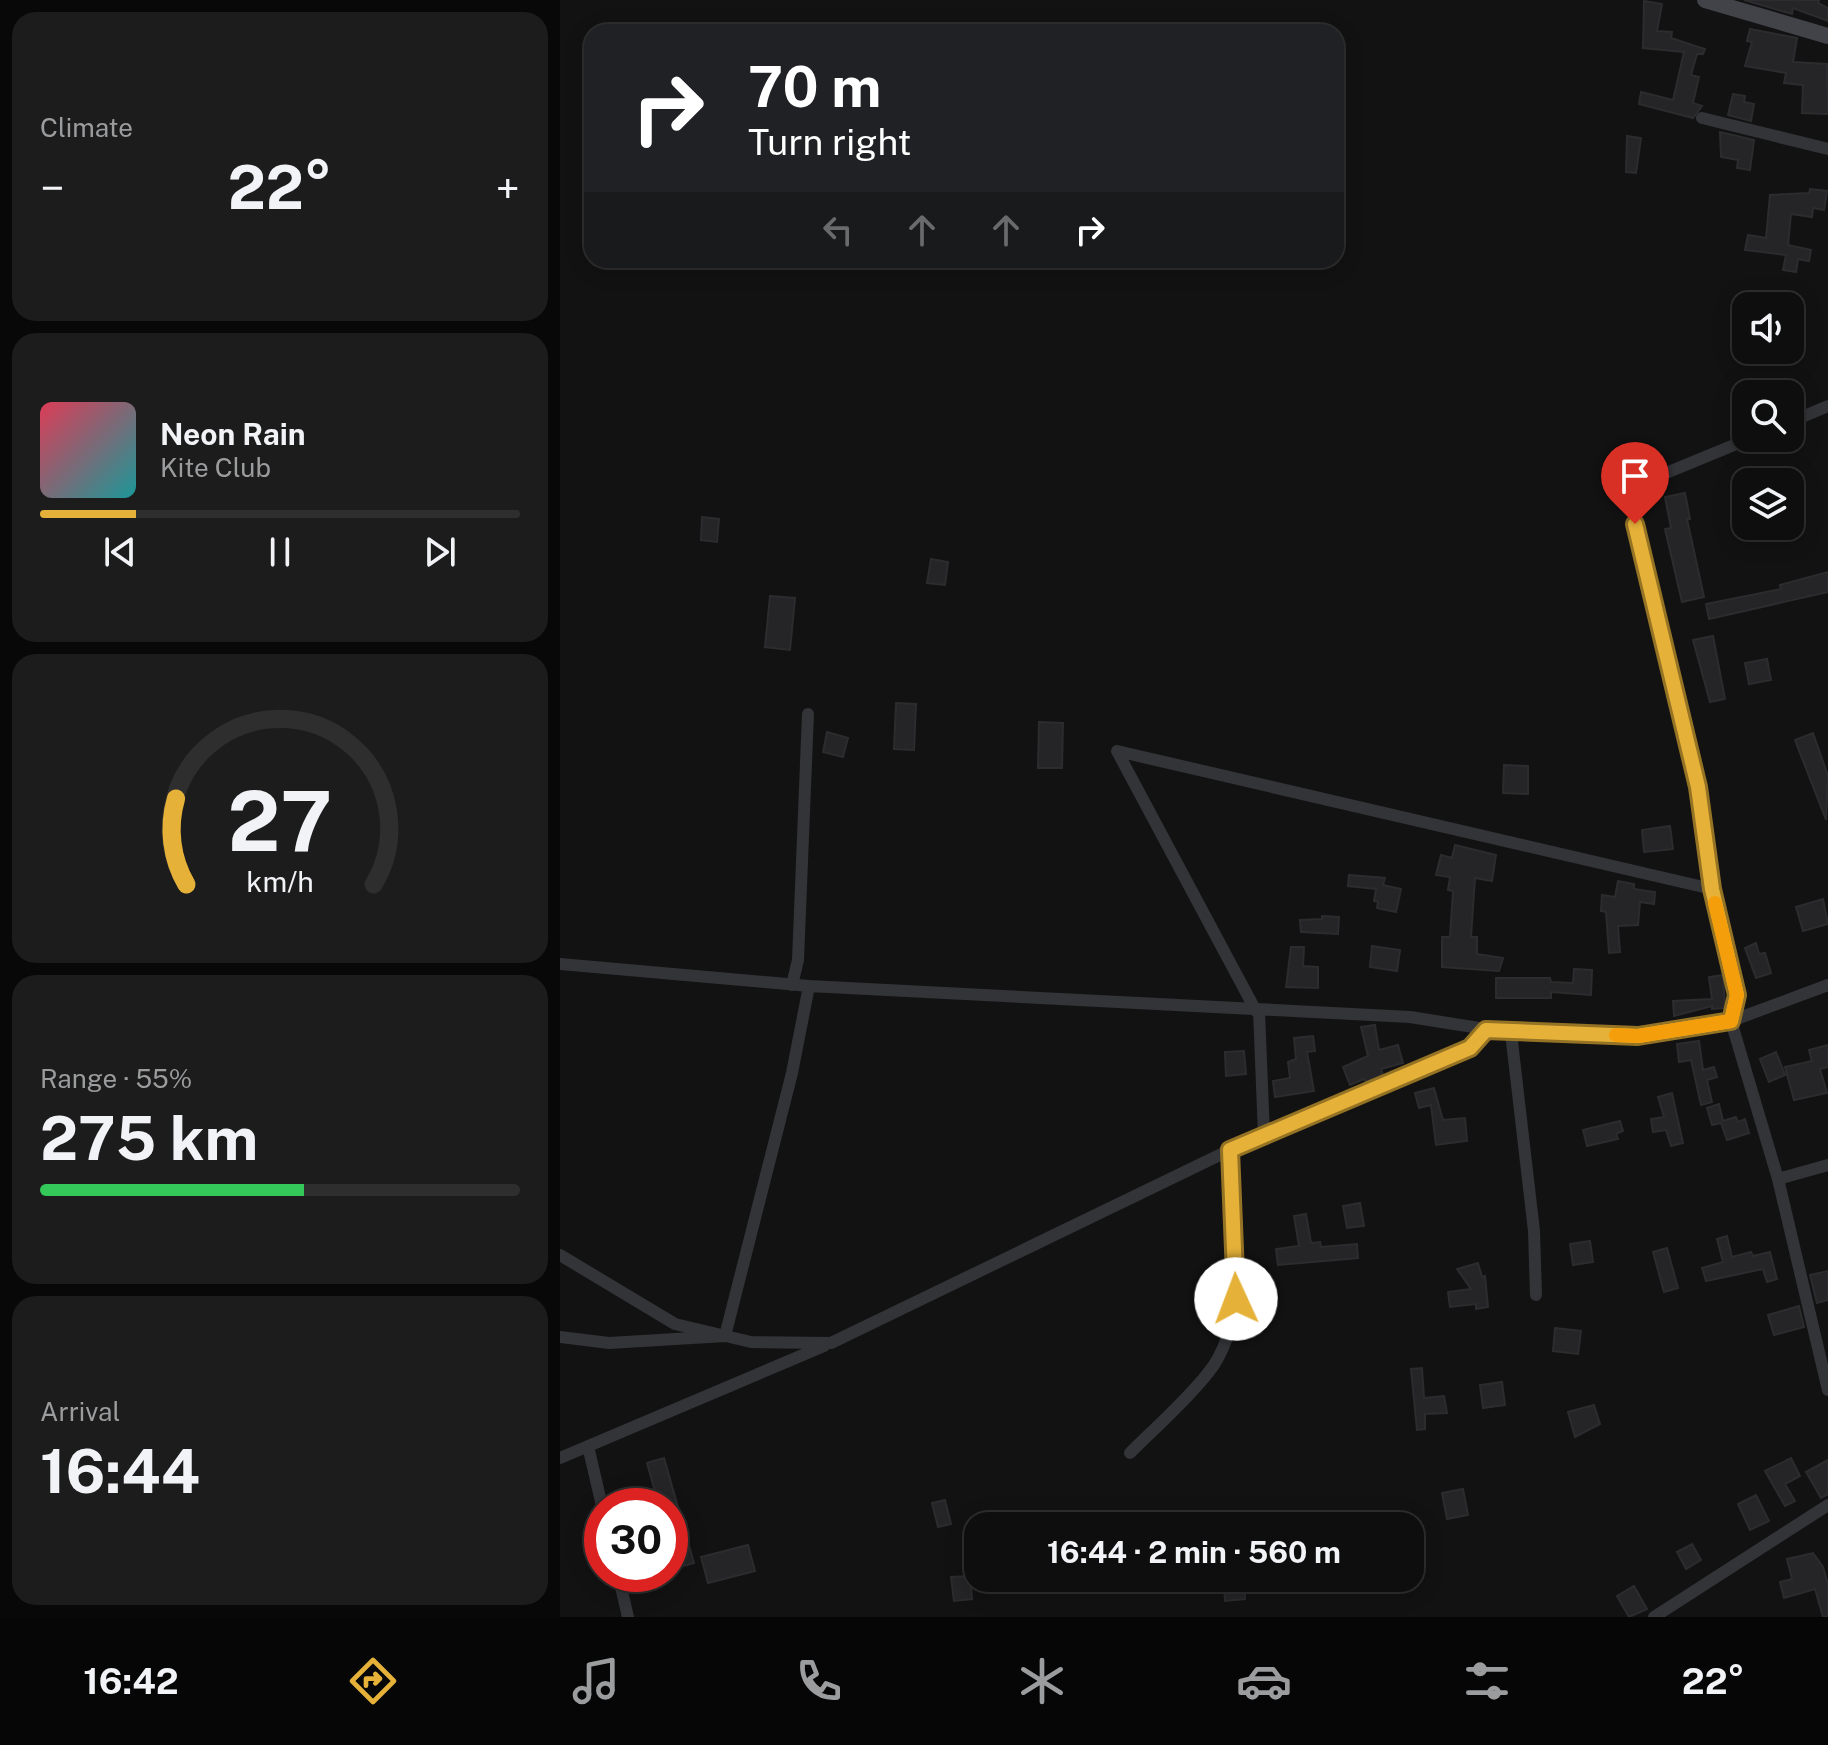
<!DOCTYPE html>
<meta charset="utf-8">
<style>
body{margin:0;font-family:"Public Sans",sans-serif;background:#1c1c1c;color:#f1f3f6;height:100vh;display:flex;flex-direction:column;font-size:30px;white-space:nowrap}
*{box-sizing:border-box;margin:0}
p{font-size:26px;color:#9b9c9e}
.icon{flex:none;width:44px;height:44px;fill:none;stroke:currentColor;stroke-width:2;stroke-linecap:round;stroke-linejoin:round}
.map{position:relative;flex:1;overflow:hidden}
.drawer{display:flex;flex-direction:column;gap:12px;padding:12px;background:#080808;width:560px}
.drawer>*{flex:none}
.top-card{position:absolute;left:24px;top:24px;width:760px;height:244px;border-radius:24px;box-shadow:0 4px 20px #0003,0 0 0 2px #2e2e2e;background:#202124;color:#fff;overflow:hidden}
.controls{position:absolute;left:1172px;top:292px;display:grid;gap:16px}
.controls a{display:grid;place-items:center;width:72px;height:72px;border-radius:16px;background:#0e0e0e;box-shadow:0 4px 20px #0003,0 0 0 2px #2e2e2e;font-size:40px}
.speed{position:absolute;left:24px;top:1488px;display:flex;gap:16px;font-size:40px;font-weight:700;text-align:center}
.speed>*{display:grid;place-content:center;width:104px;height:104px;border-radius:50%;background:#0e0e0e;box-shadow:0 4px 20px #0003,0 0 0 2px #2e2e2e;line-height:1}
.speed .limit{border:12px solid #d22;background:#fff;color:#111}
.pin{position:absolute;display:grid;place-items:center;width:68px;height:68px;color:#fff;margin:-82px -34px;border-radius:50% 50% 50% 0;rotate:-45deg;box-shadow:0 0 8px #0007}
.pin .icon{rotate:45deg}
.me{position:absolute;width:88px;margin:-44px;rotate:358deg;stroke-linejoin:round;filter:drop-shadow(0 0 6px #0008)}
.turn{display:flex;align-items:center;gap:28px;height:168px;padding:0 32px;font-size:36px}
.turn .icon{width:104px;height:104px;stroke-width:2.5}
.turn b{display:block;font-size:56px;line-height:68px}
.lanes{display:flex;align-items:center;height:76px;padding:0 32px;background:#0003;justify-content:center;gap:40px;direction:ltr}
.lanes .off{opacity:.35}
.big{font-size:60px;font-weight:700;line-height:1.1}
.drawer .tile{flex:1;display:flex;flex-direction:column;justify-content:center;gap:12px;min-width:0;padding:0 28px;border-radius:24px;background:#1c1c1c}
.drawer .dial{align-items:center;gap:0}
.dial svg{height:208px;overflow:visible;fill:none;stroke:#2e2e2e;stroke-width:7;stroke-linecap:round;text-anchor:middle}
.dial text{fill:#f1f3f6;stroke:none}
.song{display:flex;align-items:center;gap:24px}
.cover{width:96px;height:96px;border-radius:12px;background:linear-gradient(135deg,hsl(350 70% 55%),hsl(180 70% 35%))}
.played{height:8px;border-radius:4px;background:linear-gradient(90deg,#e5b138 20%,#2e2e2e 20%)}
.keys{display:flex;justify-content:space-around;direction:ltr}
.heat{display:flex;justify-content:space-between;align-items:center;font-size:44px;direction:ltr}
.charge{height:12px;border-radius:6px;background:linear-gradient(90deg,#34c759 55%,#2e2e2e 0)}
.trip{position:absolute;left:404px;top:1512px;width:460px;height:80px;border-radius:24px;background:#0e0e0e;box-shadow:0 4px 20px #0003,0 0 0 2px #2e2e2e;font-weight:700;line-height:80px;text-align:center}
.dock{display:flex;height:128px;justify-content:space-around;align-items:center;background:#060606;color:#9b9c9e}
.dock .icon{width:56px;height:56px}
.dock .active{color:#e5b138}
.dock b{font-size:36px;color:#f1f3f6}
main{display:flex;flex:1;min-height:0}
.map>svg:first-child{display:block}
.building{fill:#252527;stroke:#2c2c2f;stroke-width:2}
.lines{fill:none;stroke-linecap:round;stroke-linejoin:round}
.street{stroke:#333438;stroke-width:12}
.secondary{stroke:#414348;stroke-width:16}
.route-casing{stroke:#957324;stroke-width:20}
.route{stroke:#e5b138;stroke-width:14}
.slow{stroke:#f59e0b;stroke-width:14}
</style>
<main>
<section class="drawer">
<div class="tile"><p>Climate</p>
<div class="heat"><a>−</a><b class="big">22°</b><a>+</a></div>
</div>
<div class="tile">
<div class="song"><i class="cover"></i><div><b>Neon Rain</b><p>Kite Club</p></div></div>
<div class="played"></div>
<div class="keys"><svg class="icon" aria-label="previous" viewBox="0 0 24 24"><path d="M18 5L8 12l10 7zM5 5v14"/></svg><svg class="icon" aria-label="pause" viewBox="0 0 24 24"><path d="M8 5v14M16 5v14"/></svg><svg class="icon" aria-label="next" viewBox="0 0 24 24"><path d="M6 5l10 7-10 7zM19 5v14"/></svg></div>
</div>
<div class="tile dial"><svg viewBox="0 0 100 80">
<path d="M14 69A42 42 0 1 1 86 69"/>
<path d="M14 69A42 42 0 0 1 10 36" stroke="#e5b138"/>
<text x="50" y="56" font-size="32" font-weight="700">27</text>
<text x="50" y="72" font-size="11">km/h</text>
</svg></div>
<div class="tile"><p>Range · 55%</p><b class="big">275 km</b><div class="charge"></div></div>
<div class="tile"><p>Arrival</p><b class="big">16:44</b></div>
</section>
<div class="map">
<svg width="1268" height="1617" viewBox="0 0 1268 1617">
<rect width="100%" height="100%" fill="#121213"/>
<path class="building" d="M1184,0H1259L1258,3L1268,8V21L1233,8L1232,14Z
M1084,1L1102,4L1097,31L1112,32L1111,38L1145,49L1143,54H1137L1131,75L1139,77L1133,103L1142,106L1133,118L1079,104L1081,92L1113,100L1124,52L1083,48Z
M1190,29L1237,38L1233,62L1267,64L1268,114L1242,113L1243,85L1224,83L1226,73L1185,66L1192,42L1187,41Z
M1173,94L1185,96L1184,102L1194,104L1191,121L1168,115Z
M1160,132L1194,140L1190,170L1177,168L1178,160L1161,157Z
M1067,136L1081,138L1076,173L1066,172Z
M1250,189L1267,191L1264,210L1253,208L1252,217L1231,214L1228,245L1251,250L1249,261L1238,259L1236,272L1223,270L1226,255L1185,250L1188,235L1206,238L1210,195L1249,193Z
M1125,493L1130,519H1127L1144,597L1122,602L1105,529L1111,528L1105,497Z
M142,517L159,519L157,542L141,540Z
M371,559L388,562L385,585L367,583Z
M1268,572V592L1149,619L1146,604L1221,589L1220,585Z
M210,596L235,598L230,650L205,647Z
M1153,636L1165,699L1150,702L1133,640Z
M1207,659L1211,680L1189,684L1185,663Z
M336,703L356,704L354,750L334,749Z
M479,722L503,723L502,768H478Z
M267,732L288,738L283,757L263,752Z
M1253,733L1268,776L1266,820L1235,740Z
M944,765L968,766V794L943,793Z
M1110,826L1113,849L1084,852L1082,830Z
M895,845L936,855L932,881L915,878L911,937H917V954L943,958L939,971L882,967V937H890L893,891L888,890L890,877L876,875L881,855L892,858Z
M789,875L825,878L823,885L841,889L836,912L817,908L818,902L814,901L816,889L788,886Z
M1058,881L1074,884V889L1095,892L1094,904L1080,902L1078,925L1058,926L1060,952L1049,953L1046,912L1041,911L1042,895L1055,897Z
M1263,899L1268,924L1243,931L1236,907Z
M762,916L779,917L778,934L741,932L740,920L762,919Z
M1196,943L1199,954L1205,953L1211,973L1196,978L1185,948Z
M812,946L840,950L837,971L810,967Z
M731,947H744L743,966L758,967V988L726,987Z
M1014,969L1032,970L1031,995L991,992V998H936V978H990L991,982L1013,983Z
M1163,975L1165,1008L1152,1009V1006L1114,1016L1113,1001L1152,999L1149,977Z
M815,1025L819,1050L838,1045L843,1063L821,1069L823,1075L806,1082L804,1079L790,1085L783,1067L808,1056L801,1027Z
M753,1036L755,1051L747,1052L754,1091L715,1097L713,1081L730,1078L728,1062L736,1059L734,1038Z
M1139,1041L1143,1070L1154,1067L1157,1077L1147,1080L1152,1102L1141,1105L1131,1060L1119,1062L1117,1044Z
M1268,1045V1067L1260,1069L1267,1093L1234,1100L1225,1067L1252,1061L1249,1050Z
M684,1051L686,1074L666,1076L665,1052Z
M1216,1052L1225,1075L1209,1082L1200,1059Z
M874,1088L883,1120L905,1118L907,1141L876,1145L871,1105L859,1108L855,1093Z
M1112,1093L1123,1143L1111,1146L1106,1130L1093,1132L1091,1119L1104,1117L1098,1097Z
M1159,1104L1163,1121L1176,1117L1178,1122L1185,1119L1189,1133L1167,1140L1161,1123L1152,1125L1147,1108Z
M1060,1121L1063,1131L1056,1134L1058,1139L1027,1146L1023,1130Z
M800,1203L804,1226L787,1228L783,1206Z
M746,1214L751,1243L760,1242L761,1247L797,1244L798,1258L718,1265L716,1249L739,1246L734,1216Z
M1167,1236L1172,1257L1191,1252L1193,1256L1210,1252L1217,1279L1207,1282L1203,1269L1146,1281L1142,1268L1163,1262L1157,1239Z
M1030,1241L1033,1262L1013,1265L1010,1244Z
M1107,1248L1118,1288L1104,1292L1093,1252Z
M918,1263L922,1277L925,1276L928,1307L916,1309V1304L890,1307L888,1292L911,1289L897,1269Z
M1268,1271V1300L1257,1303L1250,1275Z
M1239,1306L1244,1327L1214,1335L1208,1315Z
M995,1328L1021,1331L1018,1354L993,1351Z
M862,1368L864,1398L884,1396L887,1413L865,1414V1429L857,1430L851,1369Z
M942,1382L945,1405L923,1408L920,1385Z
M1034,1405L1040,1424L1015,1437L1008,1412Z
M104,1458L134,1563L116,1568L110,1546V1506H99L87,1463Z
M1231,1458L1240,1476L1225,1484L1235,1501L1225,1506L1205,1471Z
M1268,1460V1494L1261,1498L1246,1472Z
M903,1489L908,1515L887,1519L882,1493Z
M1196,1495L1209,1521L1190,1530L1178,1504Z
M385,1500L391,1524L378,1527L372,1503Z
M1132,1544L1141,1560L1126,1569L1117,1552Z
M188,1545L195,1571L148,1583L141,1557Z
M1253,1553L1263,1567L1268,1584V1617H1263L1255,1589L1224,1598L1220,1582L1232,1579L1227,1559Z
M410,1576L412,1599L394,1601L391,1577Z
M684,1583L685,1599L665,1601L664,1585Z
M1074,1586L1087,1609L1069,1617L1057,1596Z"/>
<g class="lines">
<path class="street" d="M1142,118L1268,149
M1230,422L1268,406
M1191,438L1094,478L1078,496L1075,524L1138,787L1152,889L1177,995L1171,1021L1218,1179L1268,1390
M0,964L249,986L850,1017L951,1033L1078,1036L1171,1021L1268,985
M232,985L238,960L248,714
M696,1011L557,751L1152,889
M699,1011L704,1135
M951,1033L974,1231L976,1295
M1218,1179L1268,1165
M0,1255L115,1324L191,1342L271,1343L670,1150L910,1048L926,1030
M0,1337L49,1343L165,1336L232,1073L249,986
M28,1446L42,1506
M570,1453C596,1427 625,1402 648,1373C693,1318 673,1217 670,1150
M0,1458L264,1346
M58,1574L68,1617
M1094,1617L1268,1505"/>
<path class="secondary" d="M1145,0L1268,36"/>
</g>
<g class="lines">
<defs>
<path id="route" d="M676,1299L670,1150L910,1048L926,1030L1078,1036L1171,1021L1177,995L1152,889L1138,787L1075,524"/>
</defs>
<use href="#route" class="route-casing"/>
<use href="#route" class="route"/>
<path class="slow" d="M1056,1035L1078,1036L1171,1021L1177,995L1155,903"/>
</g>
</svg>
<div class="controls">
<a><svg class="icon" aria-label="sound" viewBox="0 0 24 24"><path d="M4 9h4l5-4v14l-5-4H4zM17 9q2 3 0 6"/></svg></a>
<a><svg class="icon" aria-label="search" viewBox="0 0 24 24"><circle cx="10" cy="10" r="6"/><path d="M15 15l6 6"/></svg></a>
<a><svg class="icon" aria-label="layers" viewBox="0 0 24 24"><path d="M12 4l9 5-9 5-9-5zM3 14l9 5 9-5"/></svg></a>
</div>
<div class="speed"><div class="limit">30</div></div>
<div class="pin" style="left:1075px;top:524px;background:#d93025"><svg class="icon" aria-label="arrive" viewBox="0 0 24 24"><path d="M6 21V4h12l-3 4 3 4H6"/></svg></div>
<svg class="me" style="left:676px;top:1299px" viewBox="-20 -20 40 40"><circle r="19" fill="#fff"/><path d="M0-13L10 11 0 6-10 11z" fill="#e5b138"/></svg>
<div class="trip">16:44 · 2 min · 560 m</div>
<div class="top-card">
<div class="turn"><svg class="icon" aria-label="right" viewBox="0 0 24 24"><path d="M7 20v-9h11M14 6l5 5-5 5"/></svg><div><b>70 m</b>Turn right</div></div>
<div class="lanes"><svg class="icon off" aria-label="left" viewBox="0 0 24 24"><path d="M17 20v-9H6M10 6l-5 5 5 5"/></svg><svg class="icon off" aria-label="ahead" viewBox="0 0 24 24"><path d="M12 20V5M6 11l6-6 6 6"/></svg><svg class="icon off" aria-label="ahead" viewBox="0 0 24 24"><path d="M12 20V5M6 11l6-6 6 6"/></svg><svg class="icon" aria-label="right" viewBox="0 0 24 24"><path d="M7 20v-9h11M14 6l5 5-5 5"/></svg></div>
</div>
</div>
</main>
<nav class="dock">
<b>16:42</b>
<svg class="icon active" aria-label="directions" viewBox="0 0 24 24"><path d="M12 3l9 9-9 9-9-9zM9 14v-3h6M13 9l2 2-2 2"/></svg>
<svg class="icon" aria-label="music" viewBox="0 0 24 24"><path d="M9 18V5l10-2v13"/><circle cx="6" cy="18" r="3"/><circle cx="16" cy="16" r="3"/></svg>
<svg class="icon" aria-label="phone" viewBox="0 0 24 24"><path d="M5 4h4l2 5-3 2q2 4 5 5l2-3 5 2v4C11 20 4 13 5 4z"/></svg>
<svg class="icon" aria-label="climate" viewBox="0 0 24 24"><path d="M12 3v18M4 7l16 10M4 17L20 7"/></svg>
<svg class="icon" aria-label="car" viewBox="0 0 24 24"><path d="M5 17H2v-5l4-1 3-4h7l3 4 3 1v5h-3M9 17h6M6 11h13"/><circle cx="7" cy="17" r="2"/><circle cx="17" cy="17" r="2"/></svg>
<svg class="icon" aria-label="filters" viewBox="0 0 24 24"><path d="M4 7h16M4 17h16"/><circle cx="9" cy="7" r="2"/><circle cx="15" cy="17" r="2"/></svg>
<b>22°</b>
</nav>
